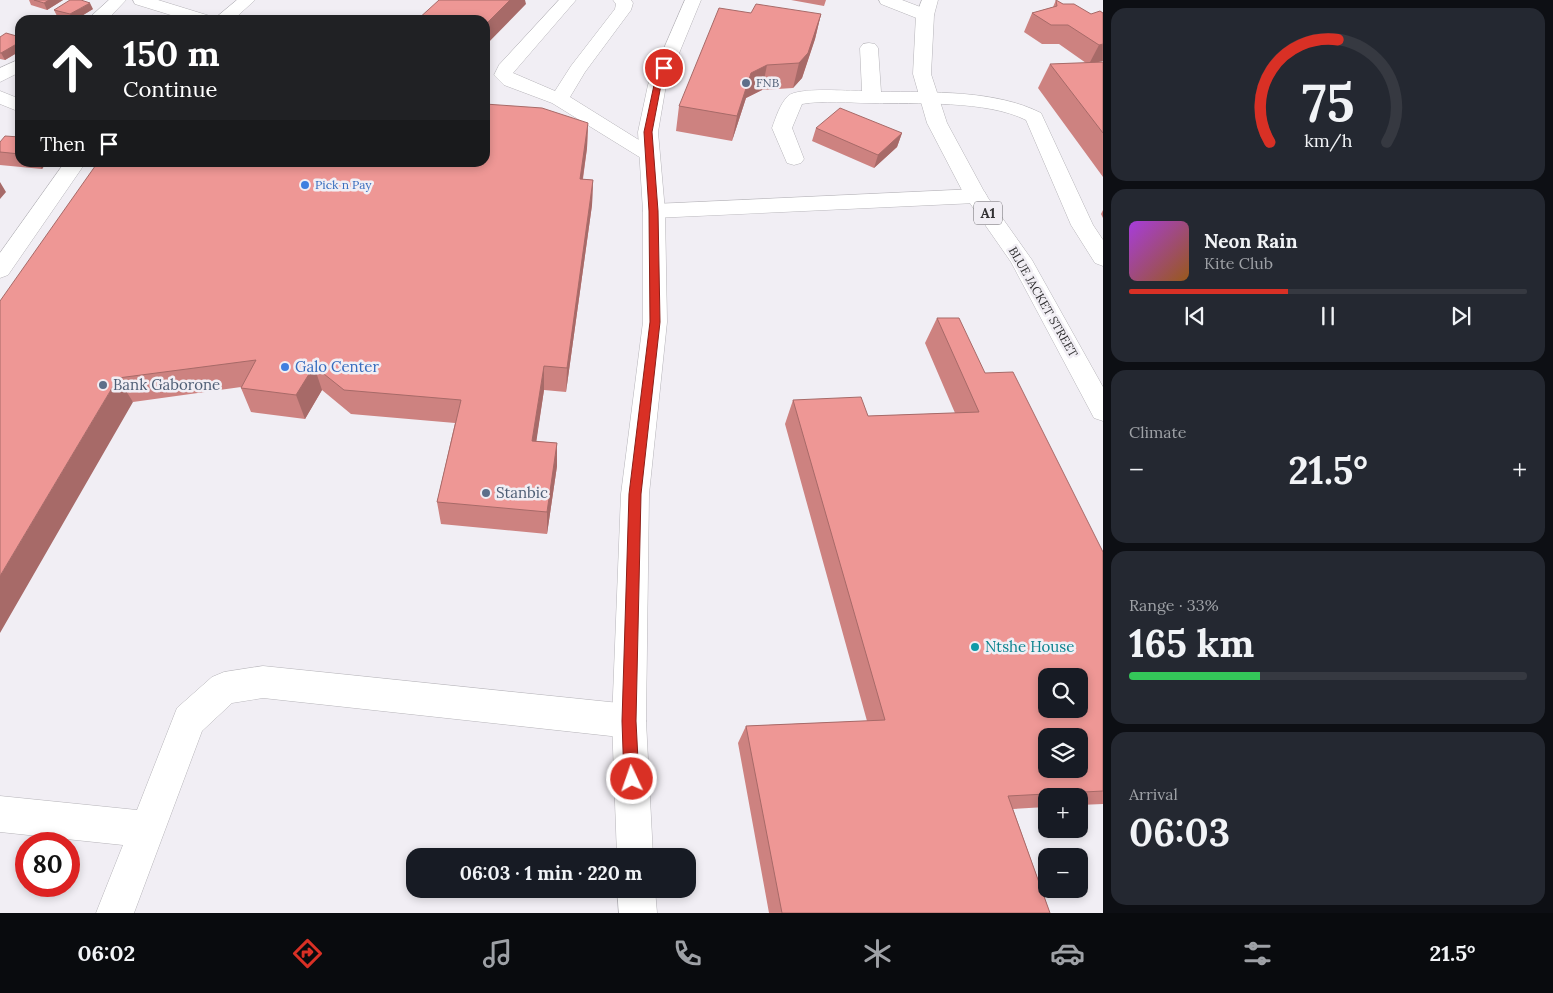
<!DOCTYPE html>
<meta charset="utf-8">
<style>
body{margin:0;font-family:Lora,serif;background:#242831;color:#f1f3f6;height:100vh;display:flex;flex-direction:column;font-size:19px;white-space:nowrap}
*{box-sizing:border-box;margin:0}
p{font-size:16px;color:#9ea1a6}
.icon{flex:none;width:28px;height:28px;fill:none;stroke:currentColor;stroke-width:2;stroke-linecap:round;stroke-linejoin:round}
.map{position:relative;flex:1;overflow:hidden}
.sheet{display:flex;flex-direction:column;gap:8px;padding:8px;background:#0d0f14;width:450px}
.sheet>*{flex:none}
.banner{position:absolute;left:15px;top:15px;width:475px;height:152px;border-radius:15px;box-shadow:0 2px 8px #0003;background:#202124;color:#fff;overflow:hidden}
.tools{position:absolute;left:1038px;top:668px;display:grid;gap:10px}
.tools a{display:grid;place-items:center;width:50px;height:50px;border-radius:10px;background:#171b24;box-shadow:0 2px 8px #0003;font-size:25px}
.speed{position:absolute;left:15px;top:832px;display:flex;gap:10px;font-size:25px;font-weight:700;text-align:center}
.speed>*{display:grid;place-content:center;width:65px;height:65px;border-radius:50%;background:#171b24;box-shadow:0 2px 8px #0003;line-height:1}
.speed .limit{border:8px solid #d22;background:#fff;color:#111}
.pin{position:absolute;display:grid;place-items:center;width:42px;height:42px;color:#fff;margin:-21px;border:2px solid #fff;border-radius:50%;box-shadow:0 1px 5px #0007}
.me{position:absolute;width:55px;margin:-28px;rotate:357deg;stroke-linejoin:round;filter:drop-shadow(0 0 4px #0008)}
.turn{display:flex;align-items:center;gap:18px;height:105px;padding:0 25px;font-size:22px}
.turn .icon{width:65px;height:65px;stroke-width:2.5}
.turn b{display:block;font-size:35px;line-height:42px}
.then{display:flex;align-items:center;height:48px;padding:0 25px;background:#0003;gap:10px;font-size:19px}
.big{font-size:38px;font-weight:700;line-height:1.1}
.sheet .card{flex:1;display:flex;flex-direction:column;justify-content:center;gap:8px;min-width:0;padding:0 18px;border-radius:15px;background:#242831}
.sheet .dial{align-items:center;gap:0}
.dial svg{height:130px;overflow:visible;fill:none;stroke:#363941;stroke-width:7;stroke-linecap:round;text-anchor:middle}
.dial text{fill:#f1f3f6;stroke:none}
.song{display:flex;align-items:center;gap:15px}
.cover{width:60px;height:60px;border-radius:8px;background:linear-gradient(135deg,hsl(280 70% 55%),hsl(30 70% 35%))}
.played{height:5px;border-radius:2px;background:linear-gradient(90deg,#d93025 40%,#363941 40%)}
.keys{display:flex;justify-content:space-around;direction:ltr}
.heat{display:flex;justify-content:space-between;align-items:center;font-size:28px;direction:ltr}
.charge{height:8px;border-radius:4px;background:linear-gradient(90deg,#34c759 33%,#363941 0)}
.trip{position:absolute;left:406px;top:848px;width:290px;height:50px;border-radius:15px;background:#171b24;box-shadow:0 2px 8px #0003;font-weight:700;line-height:50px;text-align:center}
.tab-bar{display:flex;height:80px;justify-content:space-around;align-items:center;background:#090b0e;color:#9ea1a6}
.tab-bar .icon{width:35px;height:35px}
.tab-bar .selected{color:#d93025}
.tab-bar b{font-size:22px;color:#f1f3f6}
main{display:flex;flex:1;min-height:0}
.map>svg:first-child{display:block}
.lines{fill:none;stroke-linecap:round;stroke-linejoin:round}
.minor-casing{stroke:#b6b4b9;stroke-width:1}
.highway-casing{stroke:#b6b4b9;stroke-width:1}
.minor{fill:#fff;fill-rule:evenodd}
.highway{fill:#fff;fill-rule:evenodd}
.wall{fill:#cd8280}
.shaded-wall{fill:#a76a68}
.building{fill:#ee9795;stroke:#a76a68;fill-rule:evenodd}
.route{fill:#d93025;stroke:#8d1f18}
.service-dot{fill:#5c6f8a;stroke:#f1eef4;stroke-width:2}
.shop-dot{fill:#3f7fe0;stroke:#f1eef4;stroke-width:2}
.culture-dot{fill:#0f9aa8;stroke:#f1eef4;stroke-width:2}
.labels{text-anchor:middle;stroke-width:5;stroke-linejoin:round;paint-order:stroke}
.far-service-label{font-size:12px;fill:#4e5e75;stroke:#f1eef4;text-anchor:start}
.far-shop-label{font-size:12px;fill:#366cbe;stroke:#f1eef4;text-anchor:start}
.far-street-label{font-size:12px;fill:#313032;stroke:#f1eef4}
.shield{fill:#f1eef4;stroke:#6b696c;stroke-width:1}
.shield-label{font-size:14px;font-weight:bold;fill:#313032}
.shop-label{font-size:15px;fill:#366cbe;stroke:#f1eef4;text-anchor:start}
.service-label{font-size:15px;fill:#4e5e75;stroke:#f1eef4;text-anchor:start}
.culture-label{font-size:15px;fill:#0d838f;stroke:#f1eef4;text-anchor:start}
</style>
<main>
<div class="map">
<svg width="1103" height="913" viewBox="0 0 1103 913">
<rect width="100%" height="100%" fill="#f1eef4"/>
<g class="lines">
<defs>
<path id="minor" d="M109,0H126L107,20H87Z
M133,0H158L210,16L213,20H187L135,4Z
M237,0H255L233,20H213Z
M559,0H576L513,73L555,91L571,66L615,9L616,4L613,0H631L633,3L631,10L585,72L570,97L655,150L658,154L655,158L648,160L641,158L552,103L504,85L494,75L499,65Z
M879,0H902L931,11L934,15L931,19H919L881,4Z
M869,43L875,44L878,48L881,92C931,92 996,90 1041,113L1093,225L1103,240V266L1095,263L1071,225L1026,120C986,100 916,104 871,103C849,103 824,100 802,104L792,128L804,159L801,163L794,165L787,163L772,128C776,117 780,104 788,96C798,87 847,91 862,91L860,48L863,44Z
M20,59V72L0,82V68Z
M0,91L20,99V112L0,104Z
M65,162H86L8,275L0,278V253Z
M976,189L984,191L987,196L984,201L976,203L654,218L646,216L643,211L646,206L654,204Z
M263,666L629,704L641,709L646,721L641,733L629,738L263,698L232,703L202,731L134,913H96L123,845L0,832V796L137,810L177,708L212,677L224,672Z"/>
<path id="highway" d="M685,0H701L666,85L658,132L665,211L667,322L649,494L646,721L653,856H617L612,721L621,494L643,322V211L638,132L648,85Z
M922,0H938L934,15L931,74L947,123L986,195L1032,260L1103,387V421L1094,418L1011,262L965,196L927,123L913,74L916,15Z
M617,889H655L657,913H619Z"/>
</defs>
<use href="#minor" class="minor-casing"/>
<use href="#highway" class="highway-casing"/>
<use href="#minor" class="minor"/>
<use href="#highway" class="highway"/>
</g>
<path class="wall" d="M29,0H63L47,10L31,5Z
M791,0H826L824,6Z
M1056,0L1063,4L1091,14L1103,13V61L1097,62H1103V177L1038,88L1050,64L1086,63L1059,44H1042L1024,32L1032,13L1053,7Z
M93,9L75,20H70L57,16L54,10Z
M751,13L821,14L815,39L802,78L793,88L762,90L746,98L732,141L676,131L679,106Z
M0,37H20V51L5,60L0,59Z
M588,123L587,148L583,179L593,180L592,205L566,392L544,390L536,441L557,443V466L547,534L441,524L437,502L455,423L351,414L322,390L305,419L251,412L241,388V387L133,402L0,301Z
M816,128L902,133L897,147L874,168L812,141Z
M20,137V162H47L42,169L0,165V142Z
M1103,210V218L1101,214Z
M937,318L985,373L1103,552V804L1079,805V796H1046V807L1013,809L1050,913H769L738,743L746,726L867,721L785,424L793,400L868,416L955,413L925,343Z"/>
<path class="shaded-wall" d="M49,0H63L47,10L44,3Z
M510,0H525L526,4L485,46V25Z
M90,3L93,9L75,20H73L70,14Z
M821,14L815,39L802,78L793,88L799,63Z
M20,42V51L5,60L1,53Z
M1103,44V61L1089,64L1099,45Z
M767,65L762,90L746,98L732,141L737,116L751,73Z
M588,123L587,148L579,204L580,179Z
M902,133L897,147L874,168L878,155Z
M38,162H47L42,169Z
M593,180L592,205L566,392L567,368Z
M0,182L6,192L0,199Z
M314,366L322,390L305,419L296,395Z
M544,366V390L533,464L532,441Z
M118,378L133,402L0,633V576Z
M557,443V466L547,534V512Z"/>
<path class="building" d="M34,0H49L44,3Z
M70,0H81L90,3L70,14L54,10Z
M439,0H510L485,25V20H417Z
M1056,0L1063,4H1074L1091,14L1100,11L1103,13V44L1099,45L1068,25H1051L1032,13L1057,6Z
M756,4L821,14L808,53L799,63L767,65L751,73L737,116L679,106L719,8L751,13Z
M6,33L20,37V42L1,53H0V37Z
M1103,62V133L1050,64Z
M485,104L542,108L588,123L580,179L593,180L567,368L544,366L532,441L557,443L547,512L437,502L461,400L344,390L314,366L296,395L241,388L256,360L118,378L0,576V301L98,162H485Z
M840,108L902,133L878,155L816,128Z
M5,136L20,137V154L0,152V142Z
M937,318H959L985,373L1013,372L1103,552V791L1008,796L1050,913H782L746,726L885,720L793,400L861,397L868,416L979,412ZM1046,676H1079V709H1046ZM1046,736H1079V769H1046Z"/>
<path class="route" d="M664,65L668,68L661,85L652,132L658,211L660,322L641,494L636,721L639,779L637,784L632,786L626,784L624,779L622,721L629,494L650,322L649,211L644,132L654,85L661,68Z"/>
<g class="service-dot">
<circle cx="746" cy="83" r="5"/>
<circle cx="103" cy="385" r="5"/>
<circle cx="486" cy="493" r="5"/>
</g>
<g class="shop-dot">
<circle cx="305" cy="185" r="5"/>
<circle cx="285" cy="367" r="5"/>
</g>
<circle class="culture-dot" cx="975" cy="647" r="5"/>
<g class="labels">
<g class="far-service-label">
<text x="756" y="87">FNB</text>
</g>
<g class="far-shop-label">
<text x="315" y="189">Pick n Pay</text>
</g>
<g class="far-street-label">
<text transform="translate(1043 302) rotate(60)" y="4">BLUE JACKET STREET</text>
</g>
<rect class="shield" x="974" y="201.5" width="28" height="23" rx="4"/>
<g class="shield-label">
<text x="988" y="218">A1</text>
</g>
<g class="shop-label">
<text x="295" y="372">Galo Center</text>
</g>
<g class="service-label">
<text x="113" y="390">Bank Gaborone</text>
<text x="496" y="498">Stanbic</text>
</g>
<g class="culture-label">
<text x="985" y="652">Ntshe House</text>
</g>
</g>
</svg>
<div class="tools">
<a><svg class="icon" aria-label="search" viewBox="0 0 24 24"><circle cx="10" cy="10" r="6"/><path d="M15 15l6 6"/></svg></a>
<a><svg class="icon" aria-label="layers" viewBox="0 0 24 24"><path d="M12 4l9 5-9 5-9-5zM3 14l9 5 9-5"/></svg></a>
<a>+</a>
<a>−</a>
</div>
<div class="speed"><div class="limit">80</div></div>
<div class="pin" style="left:664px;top:68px;background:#d93025"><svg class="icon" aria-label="arrive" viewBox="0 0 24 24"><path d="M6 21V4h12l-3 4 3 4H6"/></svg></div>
<svg class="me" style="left:632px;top:779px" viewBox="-20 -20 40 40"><circle r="17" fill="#d93025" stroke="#fff" stroke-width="3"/><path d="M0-11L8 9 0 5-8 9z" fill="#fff"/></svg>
<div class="trip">06:03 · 1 min · 220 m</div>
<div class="banner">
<div class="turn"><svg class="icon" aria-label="ahead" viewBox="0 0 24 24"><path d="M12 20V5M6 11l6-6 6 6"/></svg><div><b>150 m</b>Continue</div></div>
<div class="then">Then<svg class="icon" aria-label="arrive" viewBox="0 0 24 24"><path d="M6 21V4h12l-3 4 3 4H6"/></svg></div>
</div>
</div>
<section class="sheet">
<div class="card dial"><svg viewBox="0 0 100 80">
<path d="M14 69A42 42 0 1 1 86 69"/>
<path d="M14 69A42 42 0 0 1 56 6" stroke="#d93025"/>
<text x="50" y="56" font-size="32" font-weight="700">75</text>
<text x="50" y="72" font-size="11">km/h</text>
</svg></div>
<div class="card">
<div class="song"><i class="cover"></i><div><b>Neon Rain</b><p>Kite Club</p></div></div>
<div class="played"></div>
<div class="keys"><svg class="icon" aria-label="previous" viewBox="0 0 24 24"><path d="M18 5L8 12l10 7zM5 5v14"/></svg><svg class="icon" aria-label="pause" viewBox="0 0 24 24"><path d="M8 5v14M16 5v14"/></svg><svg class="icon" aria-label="next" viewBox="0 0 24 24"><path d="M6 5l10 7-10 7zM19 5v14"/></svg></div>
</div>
<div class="card"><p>Climate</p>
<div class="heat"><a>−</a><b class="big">21.5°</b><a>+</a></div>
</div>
<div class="card"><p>Range · 33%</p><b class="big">165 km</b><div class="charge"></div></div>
<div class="card"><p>Arrival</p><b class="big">06:03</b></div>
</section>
</main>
<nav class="tab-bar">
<b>06:02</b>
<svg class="icon selected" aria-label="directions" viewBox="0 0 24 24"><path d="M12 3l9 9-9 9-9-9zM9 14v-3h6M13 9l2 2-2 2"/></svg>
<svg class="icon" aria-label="music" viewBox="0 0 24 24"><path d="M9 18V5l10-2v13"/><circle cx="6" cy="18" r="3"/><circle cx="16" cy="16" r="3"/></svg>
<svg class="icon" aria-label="phone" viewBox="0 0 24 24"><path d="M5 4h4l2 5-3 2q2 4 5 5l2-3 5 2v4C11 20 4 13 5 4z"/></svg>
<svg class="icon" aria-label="climate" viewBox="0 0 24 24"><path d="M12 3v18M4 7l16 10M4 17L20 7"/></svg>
<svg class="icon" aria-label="car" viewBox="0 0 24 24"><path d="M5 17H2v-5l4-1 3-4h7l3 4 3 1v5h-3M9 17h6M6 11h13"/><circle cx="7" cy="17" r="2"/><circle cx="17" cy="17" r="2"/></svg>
<svg class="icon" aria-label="filters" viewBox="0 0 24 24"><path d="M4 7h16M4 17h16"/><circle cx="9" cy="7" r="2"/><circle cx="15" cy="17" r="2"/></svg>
<b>21.5°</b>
</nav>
